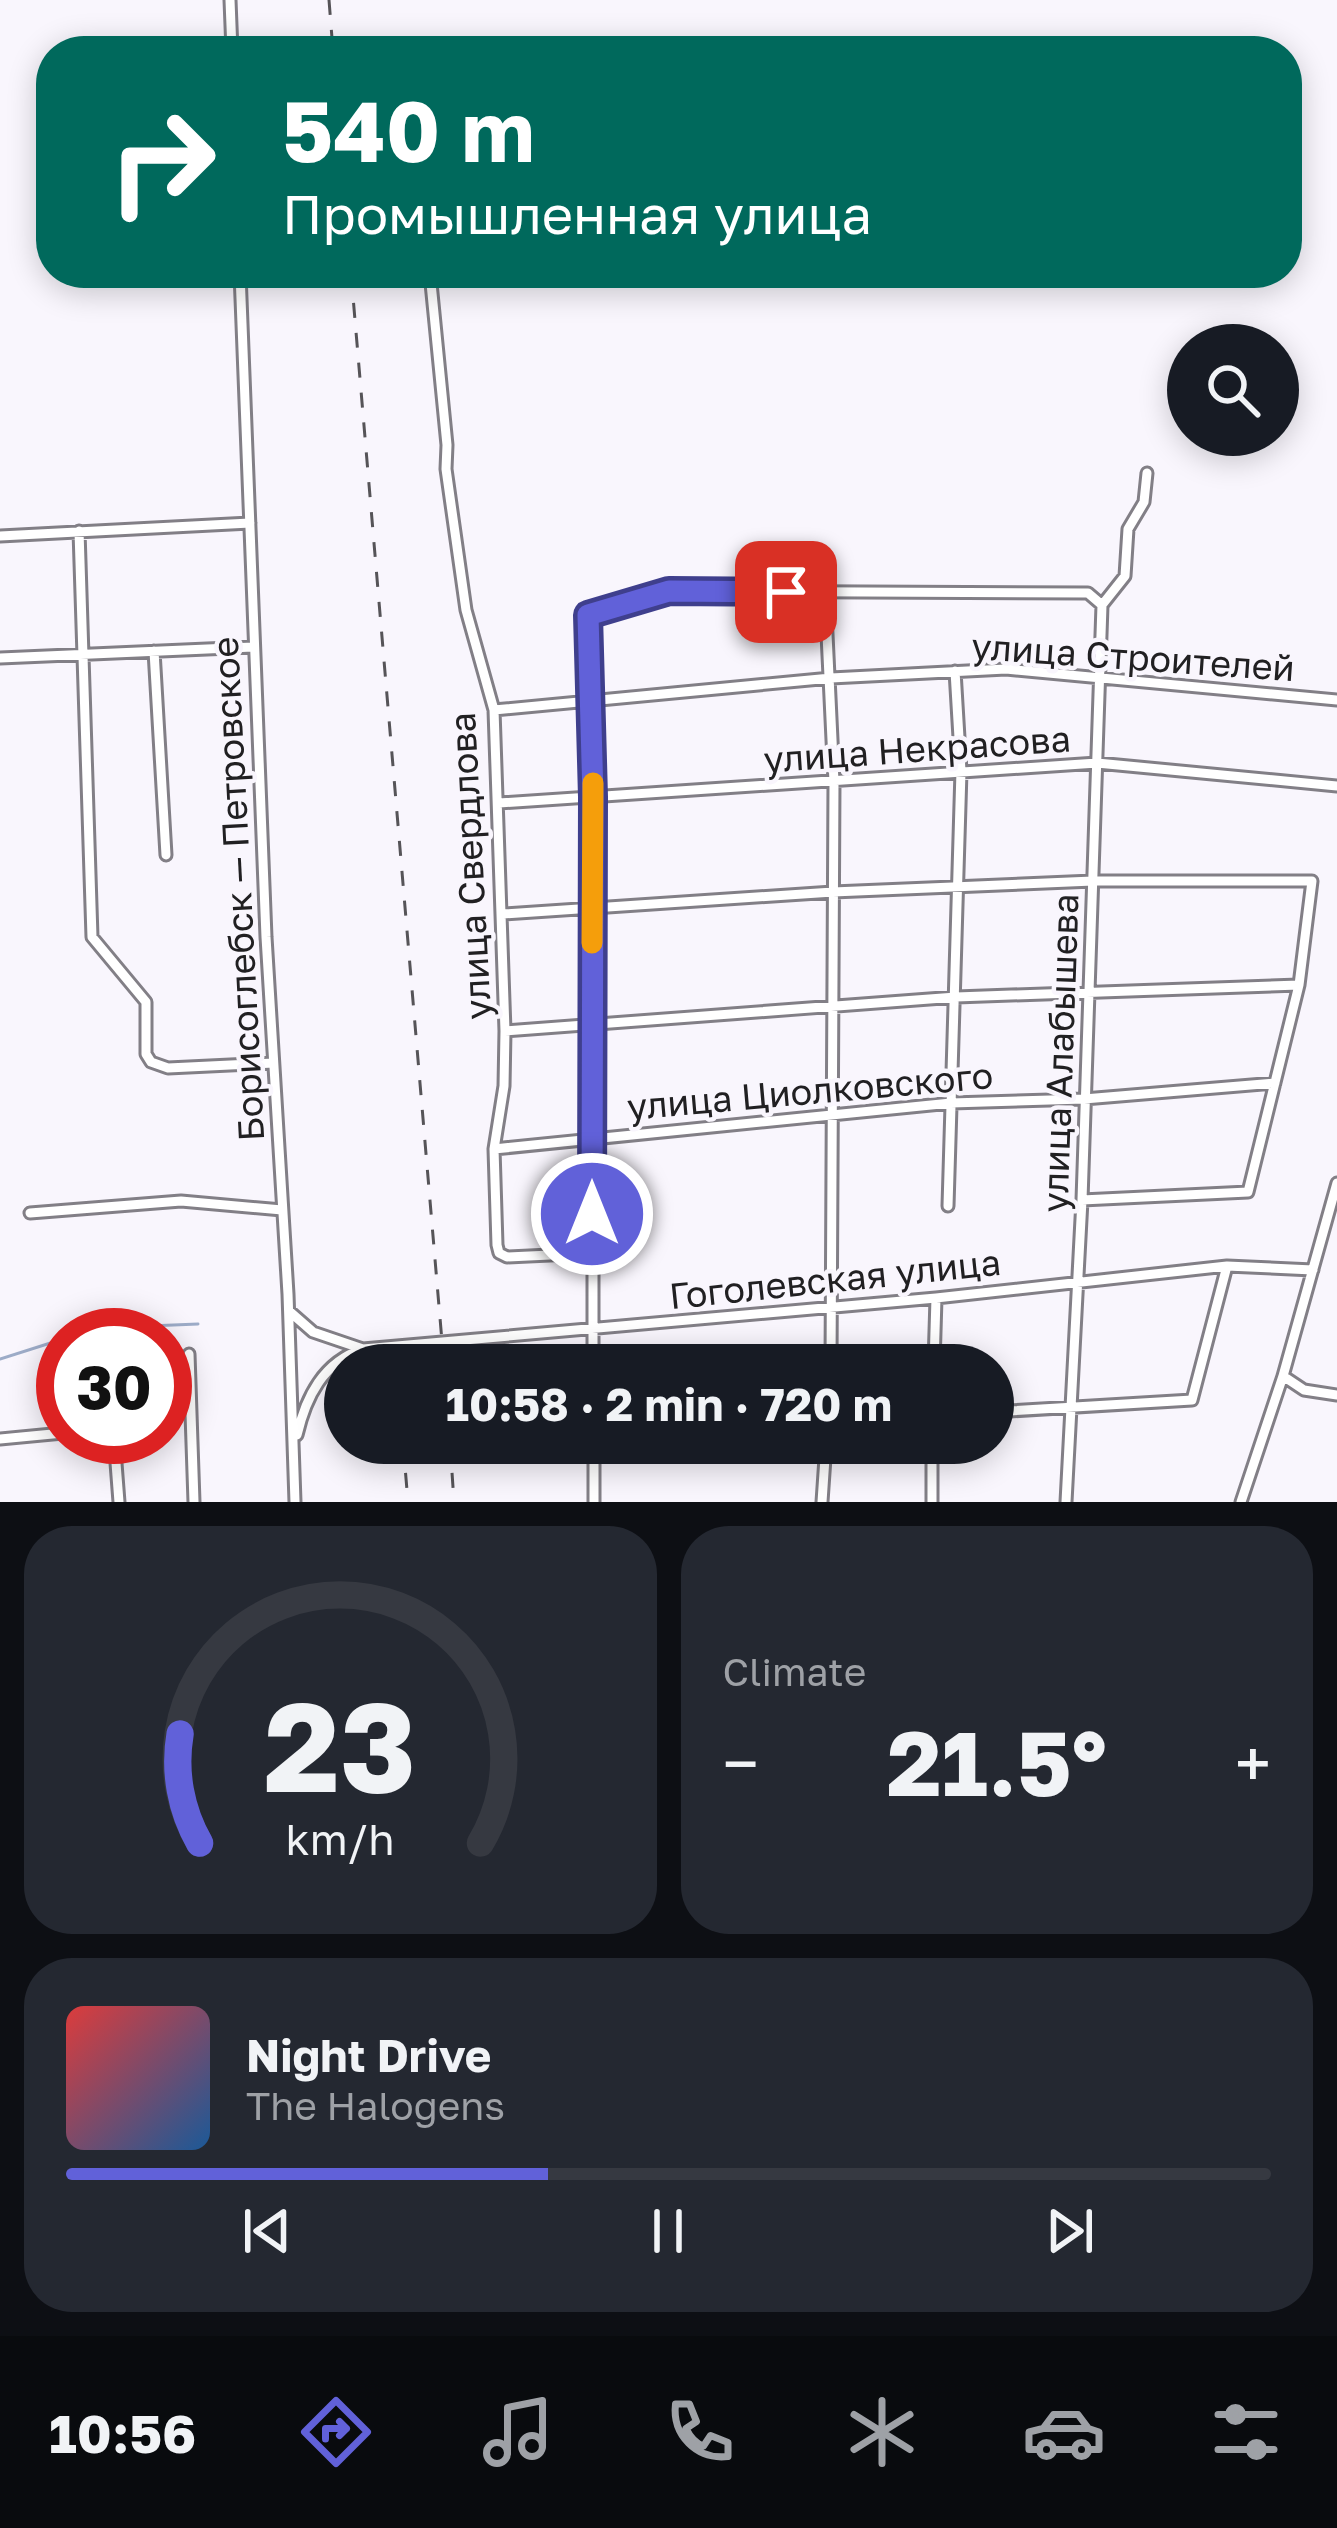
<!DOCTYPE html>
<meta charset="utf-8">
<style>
body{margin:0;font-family:"Golos Text",sans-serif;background:#242831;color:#f1f3f6;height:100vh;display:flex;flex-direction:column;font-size:45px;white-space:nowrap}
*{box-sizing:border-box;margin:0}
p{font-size:39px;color:#9ea1a6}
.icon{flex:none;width:66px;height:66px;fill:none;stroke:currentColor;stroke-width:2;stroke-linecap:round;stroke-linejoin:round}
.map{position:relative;height:1502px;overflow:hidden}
.side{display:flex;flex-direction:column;gap:24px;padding:24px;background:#0d0f14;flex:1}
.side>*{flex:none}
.banner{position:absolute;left:36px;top:36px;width:1266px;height:252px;border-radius:48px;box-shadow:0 6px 30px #0003;background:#00695c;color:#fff;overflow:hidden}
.buttons{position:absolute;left:1167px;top:324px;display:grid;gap:24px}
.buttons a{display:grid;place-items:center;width:132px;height:132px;border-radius:50%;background:#171b24;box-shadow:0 6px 30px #0003;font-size:60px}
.speed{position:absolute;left:36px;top:1308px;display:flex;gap:24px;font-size:60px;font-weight:700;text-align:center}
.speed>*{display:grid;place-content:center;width:156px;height:156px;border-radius:50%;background:#171b24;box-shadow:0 6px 30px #0003;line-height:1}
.speed .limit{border:18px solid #d22;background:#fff;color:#111}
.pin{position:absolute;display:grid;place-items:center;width:102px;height:102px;color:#fff;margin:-51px;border-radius:24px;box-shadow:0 6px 18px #0006}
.me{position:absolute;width:132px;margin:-66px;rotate:0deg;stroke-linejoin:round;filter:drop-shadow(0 0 9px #0008)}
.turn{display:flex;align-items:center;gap:42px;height:252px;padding:0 48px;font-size:54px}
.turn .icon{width:156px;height:156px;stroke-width:2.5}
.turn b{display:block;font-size:84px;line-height:102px}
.big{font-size:90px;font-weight:700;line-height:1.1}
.side .widget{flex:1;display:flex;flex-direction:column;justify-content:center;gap:18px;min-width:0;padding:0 42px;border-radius:48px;background:#242831}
.side .dial{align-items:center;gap:0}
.dial svg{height:312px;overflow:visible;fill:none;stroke:#363941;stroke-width:7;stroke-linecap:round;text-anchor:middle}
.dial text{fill:#f1f3f6;stroke:none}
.song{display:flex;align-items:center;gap:36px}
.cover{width:144px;height:144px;border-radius:18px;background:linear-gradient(135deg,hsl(0 70% 55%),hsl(210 70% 35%))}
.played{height:12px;border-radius:6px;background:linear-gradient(90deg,#6161d9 40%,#363941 40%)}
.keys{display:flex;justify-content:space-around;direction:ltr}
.heat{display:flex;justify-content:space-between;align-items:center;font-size:66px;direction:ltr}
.side .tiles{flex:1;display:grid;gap:24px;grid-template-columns:1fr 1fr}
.widget:last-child{grid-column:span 2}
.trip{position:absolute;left:324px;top:1344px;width:690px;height:120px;border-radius:60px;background:#171b24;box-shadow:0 6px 30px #0003;font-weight:700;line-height:120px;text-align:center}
.dock{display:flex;height:192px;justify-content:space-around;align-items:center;background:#090b0e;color:#9ea1a6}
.dock .icon{width:84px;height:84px}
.dock .active{color:#6161d9}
.dock b{font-size:54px;color:#f1f3f6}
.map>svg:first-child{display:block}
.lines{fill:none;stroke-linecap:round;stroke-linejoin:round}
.stream{stroke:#9dacc8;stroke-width:3}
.minor-casing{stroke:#827f86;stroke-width:15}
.minor{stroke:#fff;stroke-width:9}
.rail{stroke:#565458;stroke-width:3;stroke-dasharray:15 15;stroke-linecap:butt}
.route-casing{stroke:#3f3f8d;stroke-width:30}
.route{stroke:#6161d9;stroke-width:21}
.slow{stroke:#f59e0b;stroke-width:21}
.labels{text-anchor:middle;stroke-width:9;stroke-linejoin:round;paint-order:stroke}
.street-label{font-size:36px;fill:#212022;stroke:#f9f6fd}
</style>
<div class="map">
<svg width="1337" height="1502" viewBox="0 0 1337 1502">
<rect width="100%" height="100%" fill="#f9f6fd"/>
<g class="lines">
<path class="stream" d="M76,1335L99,1328L198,1324
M0,1359L63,1339"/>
<defs>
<path id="minor" d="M230,0L232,51
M240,273L266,937L288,1294L295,1502
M430,273L447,445L446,469L466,610L494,710L505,1031L504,1086L494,1149L497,1245L499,1253L507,1257L592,1253
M79,531L92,937L146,1002V1054L151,1062L168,1068L273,1063
M0,536L250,523
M825,592L834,782L831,1365
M154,651L166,855
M0,658L253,647
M494,710L831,678L1006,669L1337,700
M499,803L1097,763L1337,786
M503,914L833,892L1093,881H1312L1299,985L1248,1192L1082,1200
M505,1031L956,997L1299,985
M494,1149L951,1103L1084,1099L1275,1083
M948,1206L961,771L955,671
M30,1213L181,1201L282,1210
M289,1311L313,1332L363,1349
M189,1354L194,1502
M593,1365V797L588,615L669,591L1088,593L1102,605
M934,1365L936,1298
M1283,1376L1304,1390L1337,1395
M993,1412L1192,1400L1227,1266
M297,1435C306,1397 323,1362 363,1349L936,1298L1227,1266L1313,1270
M114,1437L119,1502
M0,1439L63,1433
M488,1454L637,1443
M594,1502V1443
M822,1502L826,1443
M932,1502V1443
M1066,1502L1082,1200L1102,605L1125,576L1128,529L1144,502L1147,473
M1241,1502L1283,1376L1337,1183"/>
</defs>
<use href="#minor" class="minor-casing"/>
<use href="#minor" class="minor"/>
<path class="rail" d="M329,0L333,51
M351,273L444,1365
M403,1443L408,1502
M450,1443L454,1502"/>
</g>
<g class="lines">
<defs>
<path id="route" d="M592,1214L593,797L588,615L669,591L786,592"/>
</defs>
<use href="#route" class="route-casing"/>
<use href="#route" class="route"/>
<path class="slow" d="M592,943L593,783"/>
</g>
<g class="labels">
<g class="street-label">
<text transform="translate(1133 657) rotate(4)" y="13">улица Строителей</text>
<text transform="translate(917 749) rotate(-4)" y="13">улица Некрасова</text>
<text transform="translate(470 866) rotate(-93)" y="13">улица Свердлова</text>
<text transform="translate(238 889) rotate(-93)" y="13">Борисоглебск — Петровское</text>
<text transform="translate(1060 1053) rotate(-88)" y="13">улица Алабышева</text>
<text transform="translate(810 1091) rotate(-5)" y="13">улица Циолковского</text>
<text transform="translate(835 1279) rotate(-6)" y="13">Гоголевская улица</text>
</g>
</g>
</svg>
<div class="buttons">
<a><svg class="icon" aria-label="search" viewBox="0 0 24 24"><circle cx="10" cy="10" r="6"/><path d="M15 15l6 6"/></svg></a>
</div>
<div class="speed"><div class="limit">30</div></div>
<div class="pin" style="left:786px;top:592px;background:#d93025"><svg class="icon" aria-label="arrive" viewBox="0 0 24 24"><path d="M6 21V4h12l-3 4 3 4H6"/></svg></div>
<svg class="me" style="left:592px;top:1214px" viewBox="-20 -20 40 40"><circle r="17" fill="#6161d9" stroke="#fff" stroke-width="3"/><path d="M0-11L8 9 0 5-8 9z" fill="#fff"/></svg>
<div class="trip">10:58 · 2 min · 720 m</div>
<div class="banner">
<div class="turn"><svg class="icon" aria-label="right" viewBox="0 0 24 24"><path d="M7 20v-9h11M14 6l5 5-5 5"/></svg><div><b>540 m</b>Промышленная улица</div></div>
</div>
</div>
<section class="side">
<div class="tiles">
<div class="widget dial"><svg viewBox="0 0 100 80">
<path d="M14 69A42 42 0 1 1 86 69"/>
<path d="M14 69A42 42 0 0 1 9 41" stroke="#6161d9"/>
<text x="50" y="56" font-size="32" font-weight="700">23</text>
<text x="50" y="72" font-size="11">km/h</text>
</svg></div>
<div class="widget"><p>Climate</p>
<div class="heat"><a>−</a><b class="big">21.5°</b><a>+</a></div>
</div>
<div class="widget">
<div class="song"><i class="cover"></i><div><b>Night Drive</b><p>The Halogens</p></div></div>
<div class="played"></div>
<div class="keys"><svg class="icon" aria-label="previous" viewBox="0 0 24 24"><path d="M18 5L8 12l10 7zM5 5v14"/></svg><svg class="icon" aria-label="pause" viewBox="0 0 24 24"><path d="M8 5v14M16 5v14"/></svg><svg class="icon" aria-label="next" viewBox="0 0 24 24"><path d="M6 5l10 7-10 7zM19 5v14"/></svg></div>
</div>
</div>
</section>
<nav class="dock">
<b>10:56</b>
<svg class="icon active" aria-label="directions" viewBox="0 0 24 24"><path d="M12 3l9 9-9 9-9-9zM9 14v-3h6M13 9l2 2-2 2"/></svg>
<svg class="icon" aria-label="music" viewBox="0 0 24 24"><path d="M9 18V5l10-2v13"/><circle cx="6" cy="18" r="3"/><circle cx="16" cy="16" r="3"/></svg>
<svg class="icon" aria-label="phone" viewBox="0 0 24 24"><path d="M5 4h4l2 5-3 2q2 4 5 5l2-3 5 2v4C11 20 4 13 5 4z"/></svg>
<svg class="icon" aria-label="climate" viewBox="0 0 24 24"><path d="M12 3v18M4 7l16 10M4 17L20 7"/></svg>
<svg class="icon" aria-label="car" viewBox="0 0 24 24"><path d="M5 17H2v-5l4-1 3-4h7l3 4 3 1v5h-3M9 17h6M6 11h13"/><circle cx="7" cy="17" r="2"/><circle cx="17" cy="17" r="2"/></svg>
<svg class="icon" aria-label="filters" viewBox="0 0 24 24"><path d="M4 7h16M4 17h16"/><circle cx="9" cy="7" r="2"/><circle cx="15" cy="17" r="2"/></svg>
</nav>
